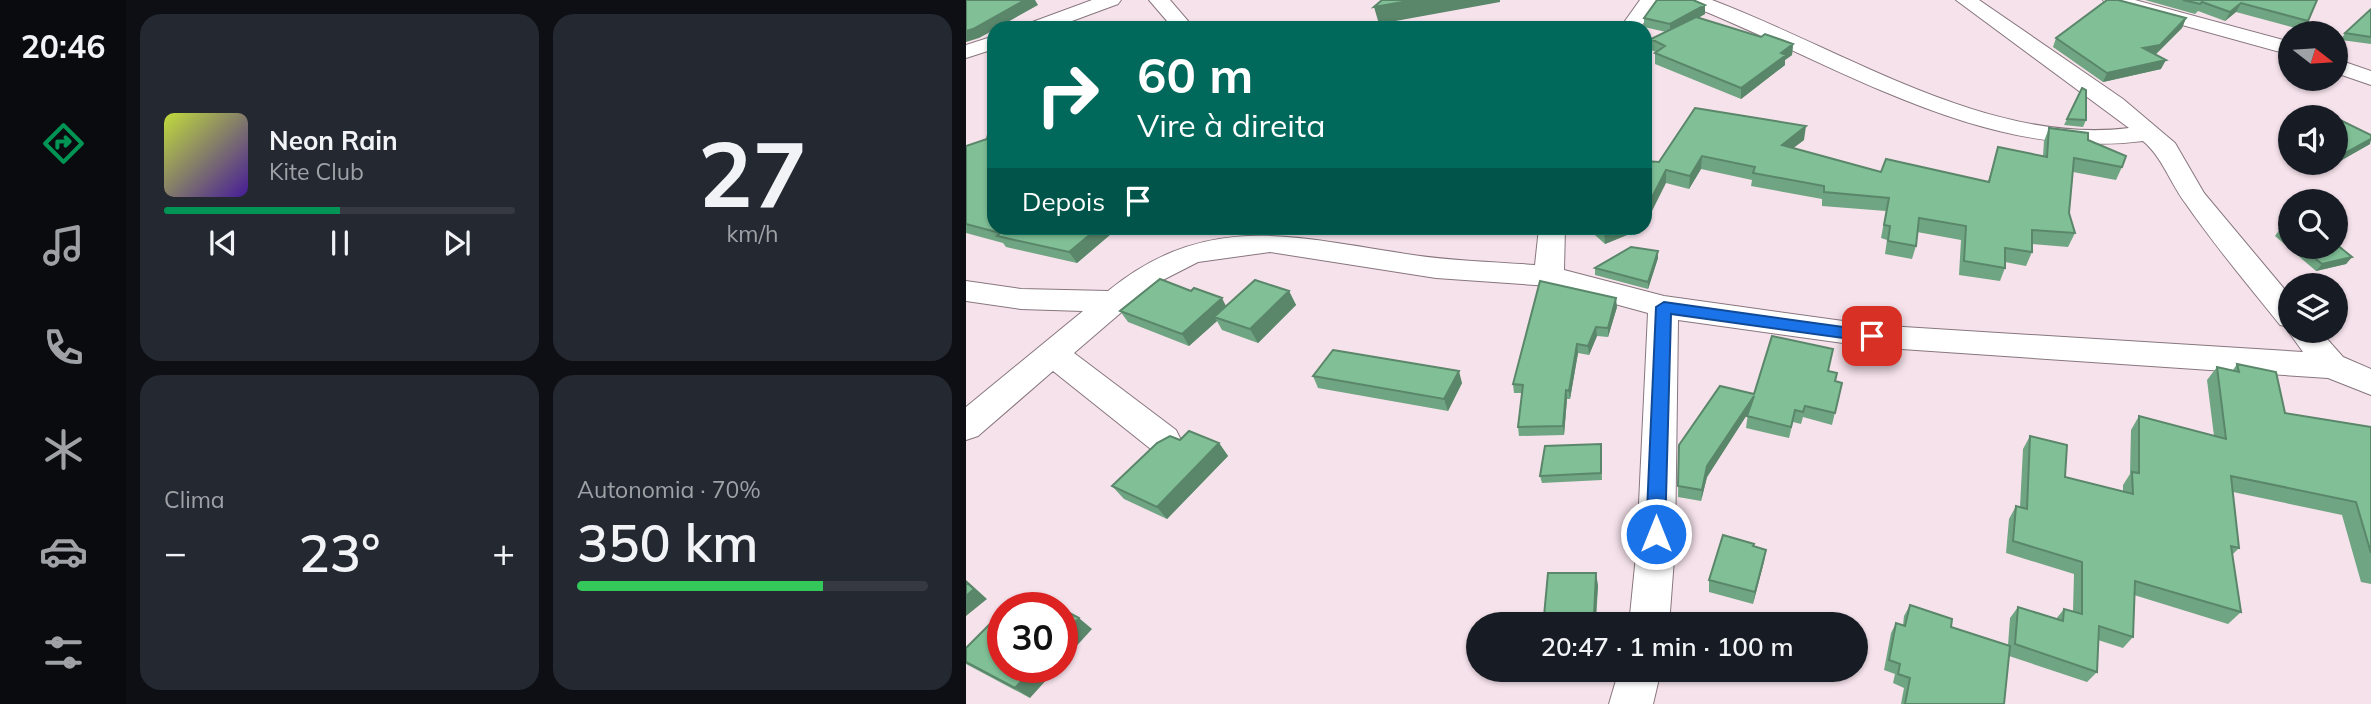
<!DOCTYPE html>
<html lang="pt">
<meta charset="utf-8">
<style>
body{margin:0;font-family:Mulish,sans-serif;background:#242831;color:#f1f3f6;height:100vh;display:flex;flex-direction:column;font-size:26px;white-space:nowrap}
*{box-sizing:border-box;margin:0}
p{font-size:23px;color:#9ea1a6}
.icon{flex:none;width:38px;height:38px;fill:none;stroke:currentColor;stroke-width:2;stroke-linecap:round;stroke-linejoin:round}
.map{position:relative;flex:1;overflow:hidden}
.details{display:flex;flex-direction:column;gap:14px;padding:14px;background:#0d0f14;width:840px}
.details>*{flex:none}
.top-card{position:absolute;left:21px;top:21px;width:665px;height:214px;border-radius:21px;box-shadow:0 2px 5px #0004;background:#00695c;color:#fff;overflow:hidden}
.needle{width:46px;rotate:107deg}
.tools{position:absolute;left:1312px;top:21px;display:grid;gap:14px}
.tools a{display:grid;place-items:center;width:70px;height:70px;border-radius:50%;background:#171b24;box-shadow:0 2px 5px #0004;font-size:35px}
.speed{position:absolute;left:21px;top:592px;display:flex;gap:14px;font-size:35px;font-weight:700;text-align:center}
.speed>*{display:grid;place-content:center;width:91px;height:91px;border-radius:50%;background:#171b24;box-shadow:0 2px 5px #0004;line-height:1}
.speed .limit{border:10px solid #d22;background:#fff;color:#111}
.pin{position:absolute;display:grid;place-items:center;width:60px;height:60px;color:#fff;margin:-30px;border-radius:14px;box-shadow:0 4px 10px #0006}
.me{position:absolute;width:77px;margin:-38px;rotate:0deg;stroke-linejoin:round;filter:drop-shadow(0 0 5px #0008)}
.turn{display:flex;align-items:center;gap:24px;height:147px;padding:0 35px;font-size:32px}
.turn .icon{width:91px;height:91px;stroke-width:2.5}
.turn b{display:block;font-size:49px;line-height:60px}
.then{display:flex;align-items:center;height:66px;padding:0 35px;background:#0003;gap:14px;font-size:26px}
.big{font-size:52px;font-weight:600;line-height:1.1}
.details .tile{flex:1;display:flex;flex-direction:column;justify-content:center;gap:10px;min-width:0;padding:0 24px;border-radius:21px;background:#242831}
.details .dial{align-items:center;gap:0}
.dial b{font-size:91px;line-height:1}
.song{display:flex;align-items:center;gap:21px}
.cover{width:84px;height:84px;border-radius:10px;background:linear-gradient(135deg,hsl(70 70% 55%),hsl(260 70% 35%))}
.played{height:7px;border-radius:4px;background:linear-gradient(90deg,#029454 50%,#363941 50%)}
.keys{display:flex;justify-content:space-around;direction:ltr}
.heat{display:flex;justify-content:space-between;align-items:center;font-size:38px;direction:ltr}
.charge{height:10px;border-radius:5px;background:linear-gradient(90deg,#34c759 70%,#363941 0)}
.details .tiles{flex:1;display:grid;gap:14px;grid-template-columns:repeat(2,1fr)}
.trip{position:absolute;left:500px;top:612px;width:402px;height:70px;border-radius:35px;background:#171b24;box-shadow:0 2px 5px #0004;font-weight:600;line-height:70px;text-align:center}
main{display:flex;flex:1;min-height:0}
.menu{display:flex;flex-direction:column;width:126px;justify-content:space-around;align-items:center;background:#090b0e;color:#9ea1a6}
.menu .icon{width:49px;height:49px}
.menu .selected{color:#029454}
.menu b{font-size:32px;color:#f1f3f6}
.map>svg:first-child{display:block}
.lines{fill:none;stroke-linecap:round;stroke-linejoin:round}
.minor-casing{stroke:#87767e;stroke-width:2}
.minor{fill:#fff;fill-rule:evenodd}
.wall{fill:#6fa582}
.shaded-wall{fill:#5a866a}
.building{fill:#81c097;stroke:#5a866a;stroke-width:2}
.route{fill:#1a73e8;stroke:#114b97;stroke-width:2}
</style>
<main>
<nav class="menu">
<b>20:46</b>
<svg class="icon selected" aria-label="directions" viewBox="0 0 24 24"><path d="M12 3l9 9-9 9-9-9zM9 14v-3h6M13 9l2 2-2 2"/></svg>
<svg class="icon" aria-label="music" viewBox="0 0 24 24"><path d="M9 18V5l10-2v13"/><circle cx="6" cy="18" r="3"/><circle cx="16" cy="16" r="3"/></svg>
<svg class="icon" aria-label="phone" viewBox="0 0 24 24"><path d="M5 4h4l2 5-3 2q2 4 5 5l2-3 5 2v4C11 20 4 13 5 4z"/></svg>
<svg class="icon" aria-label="climate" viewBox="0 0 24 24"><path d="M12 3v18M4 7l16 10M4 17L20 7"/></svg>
<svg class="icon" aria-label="car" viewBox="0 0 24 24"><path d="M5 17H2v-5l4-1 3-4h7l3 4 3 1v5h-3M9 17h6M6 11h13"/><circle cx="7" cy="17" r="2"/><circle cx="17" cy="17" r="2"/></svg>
<svg class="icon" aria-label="filters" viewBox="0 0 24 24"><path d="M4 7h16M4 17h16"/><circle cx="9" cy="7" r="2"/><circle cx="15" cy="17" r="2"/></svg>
</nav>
<section class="details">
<div class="tiles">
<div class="tile">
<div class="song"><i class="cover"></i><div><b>Neon Rain</b><p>Kite Club</p></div></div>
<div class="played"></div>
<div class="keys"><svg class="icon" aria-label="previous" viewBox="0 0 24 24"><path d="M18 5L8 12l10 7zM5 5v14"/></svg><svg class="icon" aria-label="pause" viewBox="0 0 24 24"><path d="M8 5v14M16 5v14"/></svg><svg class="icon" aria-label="next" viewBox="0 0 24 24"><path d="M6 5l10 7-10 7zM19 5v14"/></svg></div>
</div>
<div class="tile dial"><b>27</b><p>km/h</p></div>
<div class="tile"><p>Clima</p>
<div class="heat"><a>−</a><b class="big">23°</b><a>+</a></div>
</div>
<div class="tile"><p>Autonomia · 70%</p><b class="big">350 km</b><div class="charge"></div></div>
</div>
</section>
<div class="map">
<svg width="1405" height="704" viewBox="0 0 1405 704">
<rect width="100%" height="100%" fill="#f6e2eb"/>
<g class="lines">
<defs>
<path id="minor" d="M126,0H155L152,4L87,28H58L61,24Z
M183,0H204L228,28H207Z
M674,0H694L674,28H654Z
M718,0H746C874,48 1022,146 1163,128L990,0H1013L1157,99L1209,143L1238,193L1325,297V331H1354L1377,357L1405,369V395L1362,378L906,347L712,320L709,546L703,625H663L671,546L682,313L583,286L470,278L304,252L232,262L187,285L108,353L210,430L215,440L210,450L198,454L186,450L87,371L12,436L0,440V407L117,311L55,309L0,301V281L55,289L142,291C243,209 330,238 447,255C487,261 529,262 569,265L573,228H599L598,270L698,296L906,325L1337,352L1322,331L1324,327L1314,325C1282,285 1249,246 1220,204C1204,183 1197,158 1177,141C1016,162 866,61 721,4Z
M1137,0H1169L1325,42V55L1140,4Z
M28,36V49L0,58V45Z
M1370,59L1405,71V85L1370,73Z
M653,670H695L687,704H643Z"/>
</defs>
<use href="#minor" class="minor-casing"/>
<use href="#minor" class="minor"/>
</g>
<path class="wall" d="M1179,0H1351L1342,21L1337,30L1270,12L1259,21L1232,11L1229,14Z
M739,5V14L732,18L795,37L827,44L826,55L819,60V65L775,99L689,64V53L690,52L685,50V39L700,32L678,27V18Z
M1405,9V44L1375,40L1379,33Z
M1220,18L1216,28L1189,55L1195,69L1137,82L1087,47L1090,38Z
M1101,119L1120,120L1117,127L1098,125Z
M1083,128L1122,140L1156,167L1150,180L1107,172L1103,213L1109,233L1102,247L1066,244V252L1060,266L1039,262V268L1034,281L993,275L995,240L951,232L950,246L946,259L919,254L921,240L915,238L920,211L856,206V199L785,186L786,180L735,169L723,189L700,183L693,162L838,140L827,148L915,172L1022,182L1032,147L1077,156L1078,141Z
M1405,135L1404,144L1360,169L1350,163H1370Z
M0,146L28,228H152L111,263L40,247L37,243L0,233Z
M1325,226V247H1370L1386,257L1380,264L1350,271L1309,236L1314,229Z
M621,228H678L639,244Z
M692,258L682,289L629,275V268Z
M323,291L330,305L292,343L256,330L251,321L223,346L162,322L154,311L260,306Z
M651,307L642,337L631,336L623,355L612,353L604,399H601L598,435L553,436L552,427L556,393H548L547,384Z
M1271,364L1319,413L1405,427V584L1395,582L1376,515L1267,492L1273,548L1266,555L1275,612L1262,624L1168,595L1167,637L1157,648L1132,640L1131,672L1121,682L1043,656L1038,704H935L938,688L927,683L929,674L918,670L925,633L930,623L937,625L938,616L944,605L985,627L1042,645L1044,618L1052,607L1090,619L1098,609L1107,611L1108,574L1040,553L1043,519L1050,506L1054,507L1057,449L1064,436L1099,477L1157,491V485L1164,474L1165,430L1173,416L1248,436L1241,380L1251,367L1267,370Z
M347,376L496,383L482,411L352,388Z
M869,381L876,383L866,425L837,417L835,424L827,422L823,438L780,428L782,413L741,477L735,501L712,497L713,445L788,394Z
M214,440L253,443L262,456L201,519L158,499L146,486Z
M635,444L636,480L576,483L574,476Z
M787,546L800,550L787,604L743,592V580Z
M632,585L630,625H581L578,616Z
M0,648L64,698L0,664Z"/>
<path class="shaded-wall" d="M59,0H69L72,5L31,28H28V30L13,38L0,42V31Z
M448,0H534V2L413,24L408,7Z
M1275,3L1270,12L1259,21L1264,12Z
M739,5V14L704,33V24Z
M1220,18L1216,28L1190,54L1177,48Z
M827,44L826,55L819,60V65L775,99V88L815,53Z
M1200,60L1195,69L1137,82L1141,73Z
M840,126L838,140L814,158L816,145Z
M1405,139L1404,144L1360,169L1364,163H1370V158Z
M736,156L735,169L723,189L724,176Z
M700,170V183L679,225V211Z
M132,228H152L111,263L103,252Z
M647,228H678L639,244L638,231Z
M692,251V258L682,289V282Z
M1386,257L1380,264L1350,271L1356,264Z
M323,291L330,305L292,343L284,329Z
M256,298L262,310L248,317L251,321L223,346L216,334Z
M650,298L651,307L642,337V328Z
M630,327L631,336L623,355L622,346Z
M611,344L612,353L604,399L603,391Z
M493,371L496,383L482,411L478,399Z
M600,390L601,399L598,435L597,426Z
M788,396L786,407L741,477L735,501L736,490L741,466Z
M253,443L262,456L201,519L191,507Z
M800,550L798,562L787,604L789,592Z
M630,573L632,585L629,625L628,615Z
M0,580L21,599L0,616Z
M113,618L126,629L96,662V636Z
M68,667H92L64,698L49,688Z"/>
<path class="building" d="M0,0H59L7,29L0,31Z
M416,0H448L408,7Z
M691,0H727L739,5L704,24L678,18Z
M1141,0H1152L1220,18L1194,45L1177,48L1200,60L1141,73L1090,38Z
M1217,0H1351L1342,21L1275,3L1264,12L1236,2L1234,4Z
M1405,9V37L1379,33Z
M730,17L795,37L799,34L827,44L815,53L820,55L775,88L689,53L699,46L685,39Z
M1116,88L1120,90V120L1101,119Z
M729,108L840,126L816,145L915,172L920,159L1023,182L1032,147L1081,157L1083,128L1122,133V140L1160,156L1156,167L1108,158L1103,213L1109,233L1066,230V252L1039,248V268L998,261L1000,226L953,218L950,246L922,241L924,226L918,225L923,198L858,192V186L787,173L789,167L736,156L724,176L700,170L679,211V161L693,162Z
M1372,119L1405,135V139L1370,158V120Z
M28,128V228H132L103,252L31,236L34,233L0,224V146L21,139L23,130Z
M1325,226V238L1314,229Z
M635,228H647L638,231Z
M1370,244L1386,257L1356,264L1335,247H1370Z
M665,247L692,251L682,282L629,268Z
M194,279L225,291L228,288L256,298L216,334L154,311Z
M289,280L323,291L284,329L248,317Z
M574,281L650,298L642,328L630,327L622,346L611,344L603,391L600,390L597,426L552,427L557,385L547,384Z
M806,336L867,349L862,371L871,373L869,381L876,383L869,413L839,406L837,412L829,410L825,427L781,416L788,396L741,466L736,490L712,486L713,445L754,386L788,394Z
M367,350L493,371L478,399L347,376Z
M1271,364L1310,372L1319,413L1405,427V553L1390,502L1265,476L1273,548L1265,546L1275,612L1169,581L1167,637L1133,626L1131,672L1049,644L1052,607L1097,621L1098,609L1116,614V562L1047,541L1050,506L1061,509L1064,436L1101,445L1099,477L1167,494L1166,472L1173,473V416L1260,439L1251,367L1273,372Z
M223,431L253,443L191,507L146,486L191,443L204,436L214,440Z
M635,444V473L574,476L579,446Z
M757,535L788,544L787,546L800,550L789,592L743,580Z
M582,573H630L628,615L578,616Z
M0,582L8,589L0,596Z
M51,597L72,607L78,601L92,607H40Z
M944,605L986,619L985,627L1044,646L1038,704H939L944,678L932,674L934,664L923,660L930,623L939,626Z
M96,609L113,618L96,636Z
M37,611V667H68L49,688L0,662V648Z"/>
<path class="route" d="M698,302L906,331L914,336L906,342L705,314L699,534L696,540L690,542L683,540L680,534L690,307Z"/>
</svg>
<div class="tools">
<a><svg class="needle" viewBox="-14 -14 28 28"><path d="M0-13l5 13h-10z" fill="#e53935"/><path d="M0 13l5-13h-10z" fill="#9ea1a6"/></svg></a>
<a><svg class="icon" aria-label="sound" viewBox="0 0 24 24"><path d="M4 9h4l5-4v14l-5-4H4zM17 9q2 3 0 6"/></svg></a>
<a><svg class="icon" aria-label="search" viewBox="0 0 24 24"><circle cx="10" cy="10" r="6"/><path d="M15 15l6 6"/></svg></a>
<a><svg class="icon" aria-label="layers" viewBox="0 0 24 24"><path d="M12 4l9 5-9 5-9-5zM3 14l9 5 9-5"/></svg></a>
</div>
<div class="speed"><div class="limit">30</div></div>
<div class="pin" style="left:906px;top:336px;background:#d93025"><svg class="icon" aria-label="arrive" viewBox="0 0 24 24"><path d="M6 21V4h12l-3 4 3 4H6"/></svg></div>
<svg class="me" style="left:690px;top:534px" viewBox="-20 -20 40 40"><circle r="17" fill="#1a73e8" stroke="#fff" stroke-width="3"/><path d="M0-11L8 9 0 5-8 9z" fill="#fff"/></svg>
<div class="trip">20:47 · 1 min · 100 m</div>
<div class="top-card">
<div class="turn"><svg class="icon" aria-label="right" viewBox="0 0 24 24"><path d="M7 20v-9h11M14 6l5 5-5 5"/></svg><div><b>60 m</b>Vire à direita</div></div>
<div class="then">Depois<svg class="icon" aria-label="arrive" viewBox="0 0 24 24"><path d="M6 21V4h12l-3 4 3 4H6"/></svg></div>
</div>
</div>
</main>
